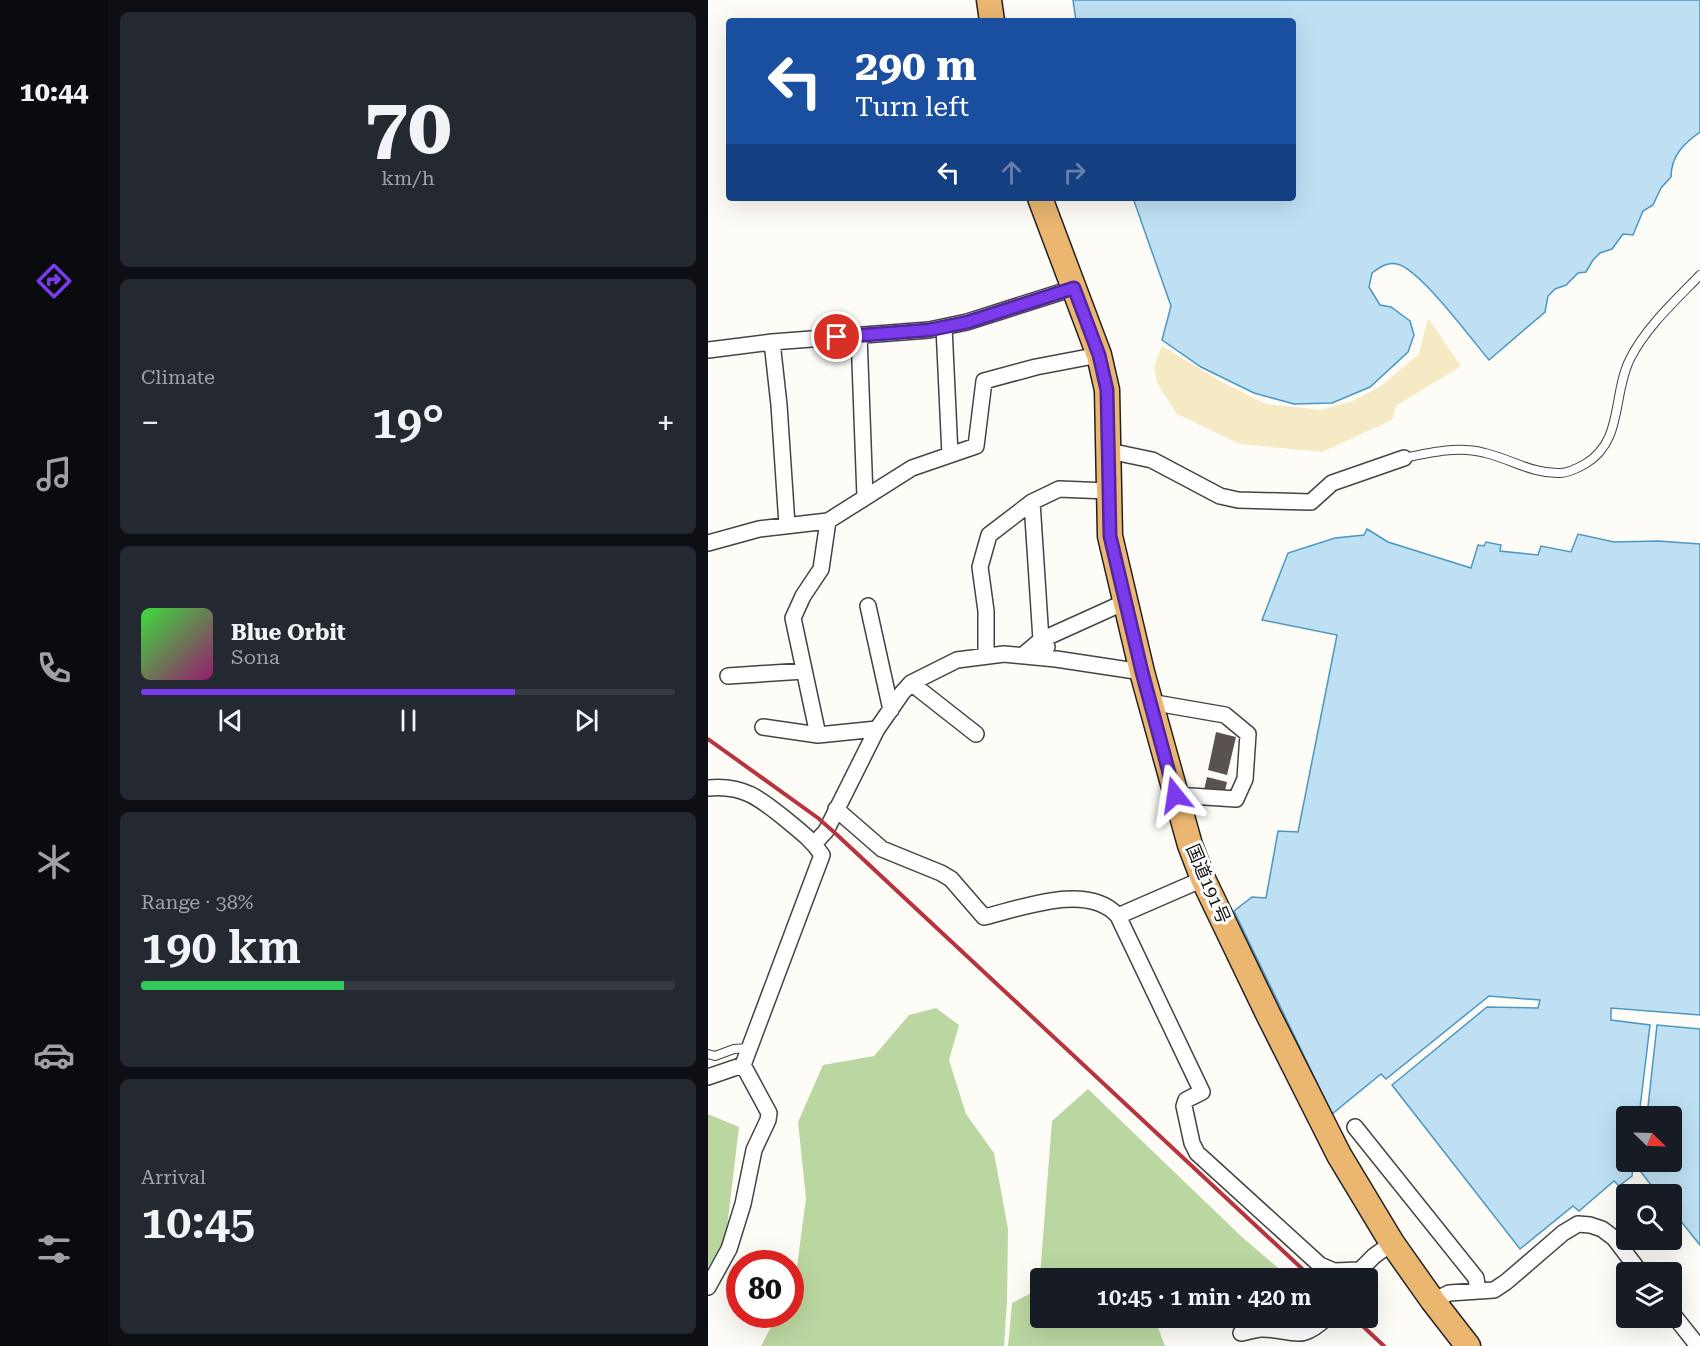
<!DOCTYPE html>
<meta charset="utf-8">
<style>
body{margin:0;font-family:"Roboto Serif","Noto Sans JP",serif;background:#242831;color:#f1f3f6;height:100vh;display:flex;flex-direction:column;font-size:22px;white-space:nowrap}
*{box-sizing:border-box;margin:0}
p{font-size:20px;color:#9ea1a6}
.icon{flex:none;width:33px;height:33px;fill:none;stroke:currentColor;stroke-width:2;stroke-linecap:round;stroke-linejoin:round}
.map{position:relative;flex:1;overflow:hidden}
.sheet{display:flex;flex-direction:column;gap:12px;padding:12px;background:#0d0f14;width:600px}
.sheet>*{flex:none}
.top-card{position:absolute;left:18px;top:18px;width:570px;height:183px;border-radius:6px;box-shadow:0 6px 24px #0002;background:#1a4fa0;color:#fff;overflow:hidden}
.needle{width:39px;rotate:113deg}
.buttons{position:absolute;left:908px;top:1106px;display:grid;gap:12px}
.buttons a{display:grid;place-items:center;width:66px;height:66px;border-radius:6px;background:#171b24;box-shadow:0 6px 24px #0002;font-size:30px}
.speed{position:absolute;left:18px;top:1250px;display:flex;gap:12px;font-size:30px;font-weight:700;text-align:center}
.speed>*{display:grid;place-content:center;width:78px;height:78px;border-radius:50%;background:#171b24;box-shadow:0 6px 24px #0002;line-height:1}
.speed .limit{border:9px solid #d22;background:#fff;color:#111}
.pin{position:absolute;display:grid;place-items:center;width:51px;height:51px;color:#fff;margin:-26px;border:3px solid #fff;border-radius:50%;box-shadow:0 2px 6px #0007}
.me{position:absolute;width:66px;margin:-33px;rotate:345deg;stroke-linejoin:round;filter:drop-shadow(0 0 4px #0008)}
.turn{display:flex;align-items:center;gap:21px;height:126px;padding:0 30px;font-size:27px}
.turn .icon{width:78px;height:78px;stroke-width:2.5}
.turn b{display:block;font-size:42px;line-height:51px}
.lanes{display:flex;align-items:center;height:57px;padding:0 30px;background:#0003;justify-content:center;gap:30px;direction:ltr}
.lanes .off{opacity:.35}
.big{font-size:45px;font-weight:600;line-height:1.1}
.sheet .widget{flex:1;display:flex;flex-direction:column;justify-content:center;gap:9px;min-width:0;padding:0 21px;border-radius:9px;background:#242831}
.sheet .dial{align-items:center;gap:0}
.dial b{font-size:78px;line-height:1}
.song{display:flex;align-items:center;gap:18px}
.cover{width:72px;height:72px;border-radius:9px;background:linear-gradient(135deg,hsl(120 70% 55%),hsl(320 70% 35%))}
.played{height:6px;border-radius:3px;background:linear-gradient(90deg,#7c3aed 70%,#363941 70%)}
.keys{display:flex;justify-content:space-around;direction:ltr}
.heat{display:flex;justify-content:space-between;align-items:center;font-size:33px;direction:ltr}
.charge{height:9px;border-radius:4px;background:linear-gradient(90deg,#34c759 38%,#363941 0)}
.trip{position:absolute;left:322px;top:1268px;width:348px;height:60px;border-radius:6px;background:#171b24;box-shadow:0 6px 24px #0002;font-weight:600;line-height:60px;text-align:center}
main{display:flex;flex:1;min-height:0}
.dock{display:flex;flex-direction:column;width:108px;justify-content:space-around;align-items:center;background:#090b0e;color:#9ea1a6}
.dock .icon{width:42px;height:42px}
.dock .on{color:#7c3aed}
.dock b{font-size:27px;color:#f1f3f6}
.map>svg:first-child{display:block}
.forest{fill:#bbd7a1}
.sand{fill:#f6eac5}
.water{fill:#bee0f2;stroke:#4b97c3;stroke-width:1.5}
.building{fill:#59524e}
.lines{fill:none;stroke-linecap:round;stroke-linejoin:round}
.service-casing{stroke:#444;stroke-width:10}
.minor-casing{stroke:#444;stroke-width:18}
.trunk-casing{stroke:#222;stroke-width:27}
.service{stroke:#fff;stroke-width:8}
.minor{stroke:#fff;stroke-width:15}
.trunk{stroke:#eab670;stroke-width:24}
.rail{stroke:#b7333d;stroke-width:4}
.route-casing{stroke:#51269a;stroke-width:15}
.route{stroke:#7c3aed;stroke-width:10}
.labels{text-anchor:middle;stroke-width:6;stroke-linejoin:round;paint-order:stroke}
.street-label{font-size:18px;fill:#111;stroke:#fff}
</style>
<main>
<nav class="dock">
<b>10:44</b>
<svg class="icon on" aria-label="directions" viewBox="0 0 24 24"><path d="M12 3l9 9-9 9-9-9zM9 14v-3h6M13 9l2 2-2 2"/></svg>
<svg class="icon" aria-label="music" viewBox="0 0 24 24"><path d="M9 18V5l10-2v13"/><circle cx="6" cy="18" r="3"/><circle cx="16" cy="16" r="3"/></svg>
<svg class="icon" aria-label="phone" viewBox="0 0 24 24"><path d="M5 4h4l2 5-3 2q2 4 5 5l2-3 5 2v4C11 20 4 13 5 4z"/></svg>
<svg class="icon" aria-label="climate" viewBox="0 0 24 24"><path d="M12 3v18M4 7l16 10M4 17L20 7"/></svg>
<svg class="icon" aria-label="car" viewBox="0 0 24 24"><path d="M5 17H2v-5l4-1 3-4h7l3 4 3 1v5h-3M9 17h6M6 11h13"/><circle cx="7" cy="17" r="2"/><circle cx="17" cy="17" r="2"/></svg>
<svg class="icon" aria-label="filters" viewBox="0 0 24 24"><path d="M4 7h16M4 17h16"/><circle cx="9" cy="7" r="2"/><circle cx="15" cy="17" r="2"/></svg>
</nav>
<section class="sheet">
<div class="widget dial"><b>70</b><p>km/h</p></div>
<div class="widget"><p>Climate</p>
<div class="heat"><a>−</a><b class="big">19°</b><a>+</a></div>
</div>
<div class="widget">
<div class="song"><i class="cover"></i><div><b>Blue Orbit</b><p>Sona</p></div></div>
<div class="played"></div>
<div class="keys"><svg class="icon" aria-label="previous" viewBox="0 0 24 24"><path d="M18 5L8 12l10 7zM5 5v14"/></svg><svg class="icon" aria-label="pause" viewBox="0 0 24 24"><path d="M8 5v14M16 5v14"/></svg><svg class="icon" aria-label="next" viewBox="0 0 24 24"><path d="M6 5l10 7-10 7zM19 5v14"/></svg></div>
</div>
<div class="widget"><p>Range · 38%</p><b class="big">190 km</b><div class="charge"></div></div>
<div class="widget"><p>Arrival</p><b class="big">10:45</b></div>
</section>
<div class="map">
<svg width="992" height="1346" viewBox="0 0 992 1346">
<rect width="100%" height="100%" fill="#fefcf6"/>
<path class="forest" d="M228,1008L251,1025L241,1060L258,1114L286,1153L300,1229L299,1301L296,1346H53L70,1314H82L83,1290L87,1282L98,1198L90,1122L115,1065L166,1056L201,1015Z
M380,1089L535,1238L582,1278H333V1317H446L457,1346H300L304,1303L331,1289L344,1121Z
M0,1114L31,1127L17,1244L0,1267Z"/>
<path class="sand" d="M720,318L753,366L688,406L684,420L614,452L532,444L469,414L449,383L446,367L454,346L512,381L558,404L613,410L645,401L673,386L711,354Z"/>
<path class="water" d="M365,0H992V132C976,143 963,156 963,177L953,188L945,205L935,211L925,235L915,234L904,249L892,253L885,260L878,272L870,273L858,285L847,289L840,296L837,312L781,360C764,340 712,269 689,264C679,262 672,267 664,273L661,287L672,305L683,307L702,321L706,335L700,352L662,387L624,403L586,404L546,393L493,367L454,340L463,306L425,198H585V21H368Z
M659,529L680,542L763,568L770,545L776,546L778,542L793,545L792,551L830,555L833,546L863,552L870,534L906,542L950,541L992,544V1015L903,1008V1020L942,1025L931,1116H918V1161H926L924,1176L911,1186L906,1181L871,1211L865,1206L812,1249L684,1085L779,1007L830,1008L832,1000L781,996L678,1079L673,1074L624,1114L526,911L544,897L558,898L570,831L590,832L629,635L554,620L580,553L627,538L656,535Z
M949,1025L992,1029V1245L963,1209V1194H950L933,1172L934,1161H963V1116H939Z"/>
<path class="building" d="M508,732L528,737L519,775L500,770Z
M499,777L519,782L516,795L496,790Z"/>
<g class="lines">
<defs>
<path id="service" d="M696,458C724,452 750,446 777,453C803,459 824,474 852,473C860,473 870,468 877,464C916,441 904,395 922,359C938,327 968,300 992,275
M0,1054L7,1056L26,1049L41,1048"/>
<path id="minor" d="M236,327L242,455
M151,335L157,497
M64,342L71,405L79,525
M0,350L64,342L221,330L259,322L366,288
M401,451L444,460L512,496L530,500L603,502L624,483L696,458
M120,521L113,569L95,596L85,618L110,735L169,729
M0,543L51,529L120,521L204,468L268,446L276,381L328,367L391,355
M160,606L183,710
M339,647L333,640L417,602
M278,655V611L272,567L281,535L324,502L351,489L400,491
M314,656L333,640L324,502
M20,676L96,671
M203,683L268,734
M442,702L517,715L540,734L537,779L528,799L467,795
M55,727L110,735
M0,788C36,784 54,800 81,822C93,832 105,841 114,855L35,1065L61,1113L60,1120L46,1150L35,1204L21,1249L0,1287
M128,809L174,849L233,873L243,879L276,917C314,908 380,882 410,916L495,879
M107,843L118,831L169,729L194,693L203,683L249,660L296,654L348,659L434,672
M410,916L494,1092L478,1100L476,1106L484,1143L489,1153L612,1265L626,1271L652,1270L666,1256L684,1243
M0,1077L35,1065
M647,1127L768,1278L770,1291
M725,1301L741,1293L786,1290L798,1282L855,1233L870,1224L882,1225L894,1229L906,1238L932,1272
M963,1312L990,1346
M533,1333C539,1332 545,1330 552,1329C584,1328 591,1345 619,1317"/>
<path id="trunk" d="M281,0L284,21
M332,198L391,355L399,390L402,536L434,672L482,845L495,879L560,1014L631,1155L684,1243L725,1301L760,1346"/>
</defs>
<use href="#service" class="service-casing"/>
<use href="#minor" class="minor-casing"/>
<use href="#trunk" class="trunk-casing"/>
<use href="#service" class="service"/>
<use href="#minor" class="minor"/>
<use href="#trunk" class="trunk"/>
<path class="rail" d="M0,739L110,818L127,833L604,1278
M645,1317L676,1346"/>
</g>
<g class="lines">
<defs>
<path id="route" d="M129,337L221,330L260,322L366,288L391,355L399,390L402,536L434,672L467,795"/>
</defs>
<use href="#route" class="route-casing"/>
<use href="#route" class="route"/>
</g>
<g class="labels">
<g class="street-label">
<text transform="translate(500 884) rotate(67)" y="6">国道191号</text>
</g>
</g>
</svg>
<div class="buttons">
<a><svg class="needle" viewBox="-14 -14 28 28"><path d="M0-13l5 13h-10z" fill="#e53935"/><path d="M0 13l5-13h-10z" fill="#9ea1a6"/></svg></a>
<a><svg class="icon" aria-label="search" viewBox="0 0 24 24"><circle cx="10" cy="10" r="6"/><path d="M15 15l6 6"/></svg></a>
<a><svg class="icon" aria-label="layers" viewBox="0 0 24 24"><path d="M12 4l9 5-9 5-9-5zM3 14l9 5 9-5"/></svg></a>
</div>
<div class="speed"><div class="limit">80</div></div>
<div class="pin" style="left:129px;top:337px;background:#d93025"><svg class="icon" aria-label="arrive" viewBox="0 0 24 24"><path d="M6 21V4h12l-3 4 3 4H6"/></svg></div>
<svg class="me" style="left:467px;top:795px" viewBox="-20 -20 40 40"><path d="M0-17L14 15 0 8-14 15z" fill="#7c3aed" stroke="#fff" stroke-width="4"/></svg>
<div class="trip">10:45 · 1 min · 420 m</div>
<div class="top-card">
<div class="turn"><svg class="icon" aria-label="left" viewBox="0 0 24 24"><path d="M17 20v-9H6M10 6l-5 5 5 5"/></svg><div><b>290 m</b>Turn left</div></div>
<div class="lanes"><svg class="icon" aria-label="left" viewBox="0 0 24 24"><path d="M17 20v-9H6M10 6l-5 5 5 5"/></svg><svg class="icon off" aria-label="ahead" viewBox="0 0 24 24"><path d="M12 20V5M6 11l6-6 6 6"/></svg><svg class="icon off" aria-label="right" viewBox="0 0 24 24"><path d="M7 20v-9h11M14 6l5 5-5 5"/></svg></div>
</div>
</div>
</main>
